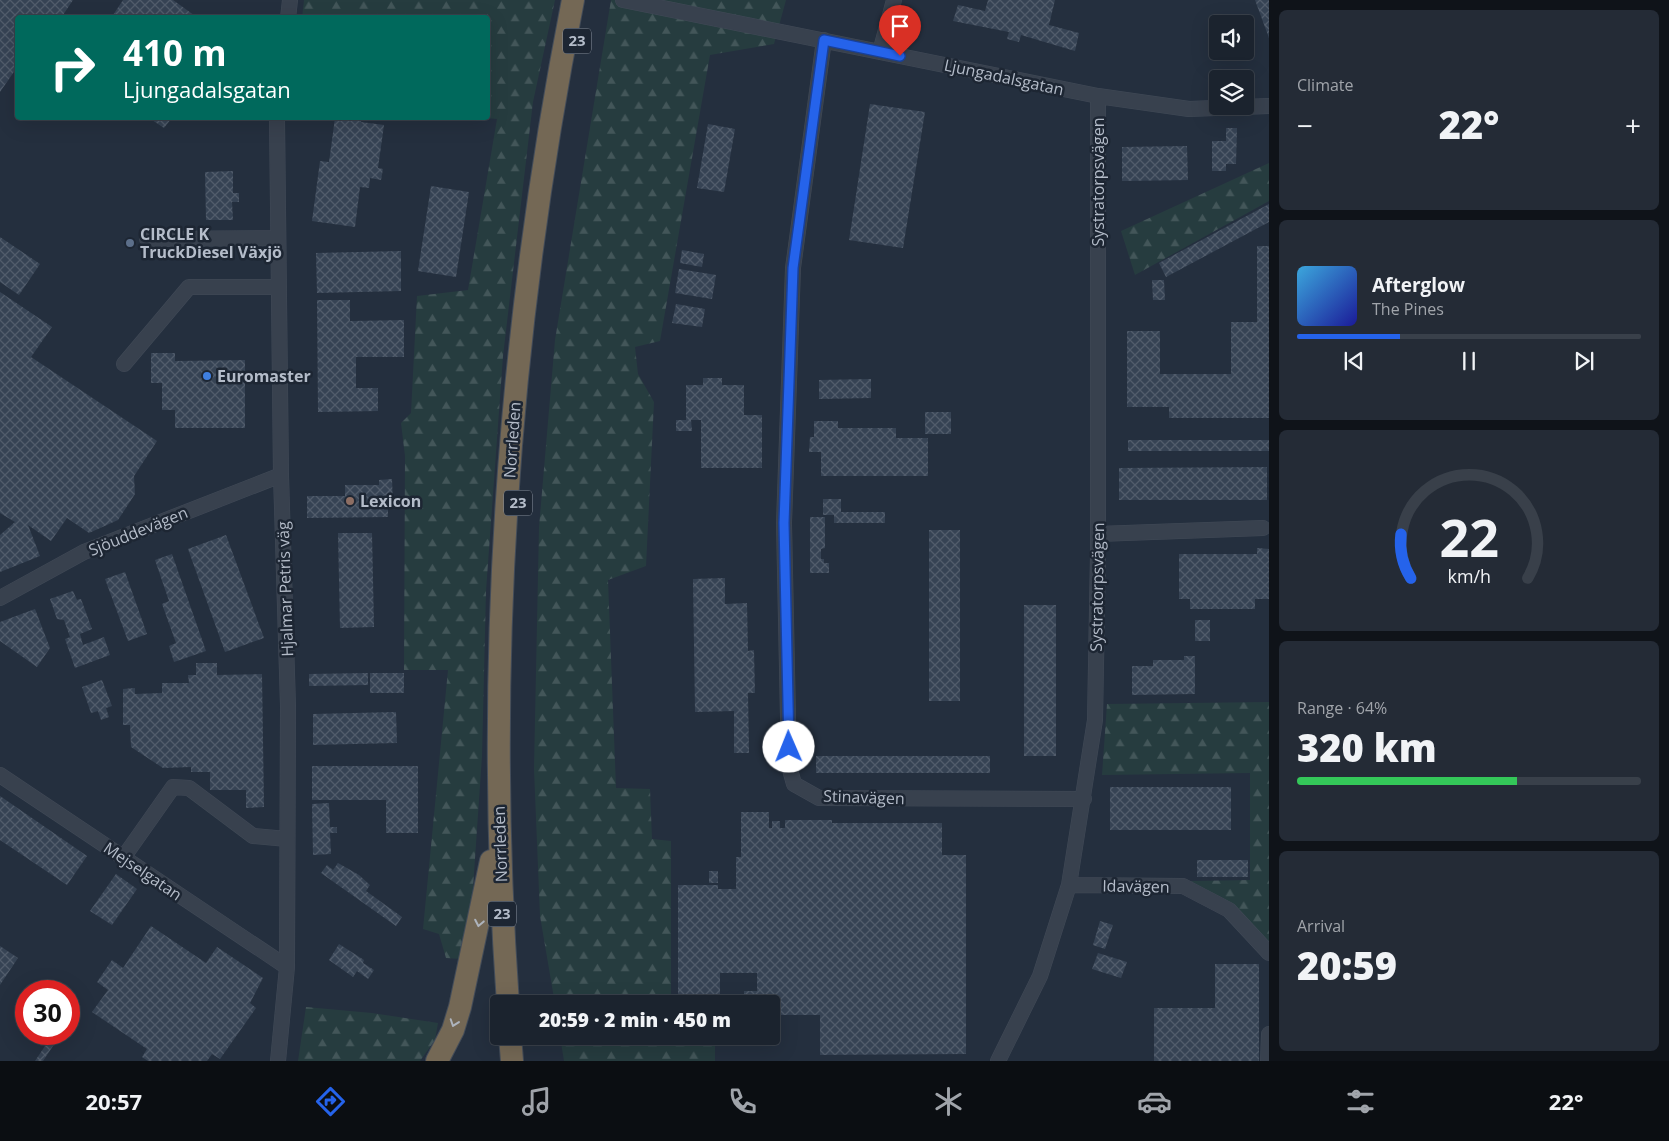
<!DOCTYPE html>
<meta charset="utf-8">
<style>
body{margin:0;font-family:"Open Sans",sans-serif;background:#242b36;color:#f1f3f6;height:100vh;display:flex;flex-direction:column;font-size:19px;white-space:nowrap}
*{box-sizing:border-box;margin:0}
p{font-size:16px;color:#a0a4aa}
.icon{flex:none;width:28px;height:28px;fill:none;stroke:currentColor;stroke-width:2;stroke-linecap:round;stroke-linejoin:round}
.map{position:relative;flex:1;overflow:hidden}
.details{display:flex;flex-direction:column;gap:10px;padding:10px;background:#0f1319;width:400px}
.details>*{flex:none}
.top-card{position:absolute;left:15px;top:15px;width:475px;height:105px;border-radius:5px;box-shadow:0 5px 20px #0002,0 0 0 1px #39404a;background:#00695c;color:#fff;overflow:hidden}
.tools{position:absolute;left:1209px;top:15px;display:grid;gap:10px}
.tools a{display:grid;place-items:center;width:45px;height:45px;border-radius:5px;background:#1b232e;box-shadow:0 5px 20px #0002,0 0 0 1px #39404a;font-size:25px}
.speed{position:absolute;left:15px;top:980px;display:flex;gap:10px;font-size:25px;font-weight:700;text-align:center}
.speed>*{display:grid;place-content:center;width:65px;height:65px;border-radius:50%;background:#1b232e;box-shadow:0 5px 20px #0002,0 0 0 1px #39404a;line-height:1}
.speed .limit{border:8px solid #d22;background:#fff;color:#111}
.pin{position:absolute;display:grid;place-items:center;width:42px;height:42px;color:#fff;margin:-51px -21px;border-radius:50% 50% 50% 0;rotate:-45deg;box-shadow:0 0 5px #0007}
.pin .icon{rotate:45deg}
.me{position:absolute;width:55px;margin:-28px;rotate:359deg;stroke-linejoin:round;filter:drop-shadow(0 0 4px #0008)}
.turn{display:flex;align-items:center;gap:18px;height:105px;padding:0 25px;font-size:22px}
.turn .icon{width:65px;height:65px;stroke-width:2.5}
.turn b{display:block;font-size:35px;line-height:42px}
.big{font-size:38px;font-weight:800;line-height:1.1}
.details .widget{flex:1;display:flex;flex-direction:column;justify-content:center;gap:8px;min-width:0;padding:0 18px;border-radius:8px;background:#242b36}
.details .dial{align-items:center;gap:0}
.dial svg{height:130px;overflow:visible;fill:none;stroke:#39404a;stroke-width:7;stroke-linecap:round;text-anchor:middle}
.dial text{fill:#f1f3f6;stroke:none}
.song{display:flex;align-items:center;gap:15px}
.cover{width:60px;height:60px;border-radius:8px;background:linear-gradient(135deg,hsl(200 70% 55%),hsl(240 70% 35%))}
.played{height:5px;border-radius:2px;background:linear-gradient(90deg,#2563eb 30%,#39404a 30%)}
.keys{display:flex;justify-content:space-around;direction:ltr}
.heat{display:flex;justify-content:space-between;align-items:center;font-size:28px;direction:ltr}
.charge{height:8px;border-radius:4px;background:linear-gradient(90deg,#34c759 64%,#39404a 0)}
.trip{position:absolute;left:490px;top:995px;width:290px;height:50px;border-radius:5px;background:#1b232e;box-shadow:0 5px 20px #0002,0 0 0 1px #39404a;font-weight:800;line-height:50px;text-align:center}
.tabs{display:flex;height:80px;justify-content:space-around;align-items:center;background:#0b0e12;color:#a0a4aa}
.tabs .icon{width:35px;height:35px}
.tabs .current{color:#2563eb}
.tabs b{font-size:22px;color:#f1f3f6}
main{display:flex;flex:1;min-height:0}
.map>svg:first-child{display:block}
.forest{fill:url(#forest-firs)}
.building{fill:url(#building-cross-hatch)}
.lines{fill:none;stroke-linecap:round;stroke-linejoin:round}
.minor-casing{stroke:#414a57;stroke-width:16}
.highway-casing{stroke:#434c59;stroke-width:24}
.minor{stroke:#38414e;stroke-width:15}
.highway{stroke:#746855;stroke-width:22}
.oneway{stroke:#aeb4bd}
.route-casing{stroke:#184099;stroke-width:12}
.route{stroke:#2563eb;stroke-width:9}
.service-dot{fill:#5c6f8a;stroke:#1d2633;stroke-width:2}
.shop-dot{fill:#3f7fe0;stroke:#1d2633;stroke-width:2}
.education-dot{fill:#8d6e63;stroke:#1d2633;stroke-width:2}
.labels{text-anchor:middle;stroke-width:5;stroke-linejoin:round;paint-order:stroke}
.shield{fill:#1d2633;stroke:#878f9c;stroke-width:1}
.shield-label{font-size:15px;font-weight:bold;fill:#b4bcc9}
.street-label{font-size:16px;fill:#b4bcc9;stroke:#1d2633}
.poi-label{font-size:16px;font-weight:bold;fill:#b4bcc9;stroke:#1d2633;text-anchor:start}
</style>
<main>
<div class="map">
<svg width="1269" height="1061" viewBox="0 0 1269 1061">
<defs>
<pattern id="forest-firs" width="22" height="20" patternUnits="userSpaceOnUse" patternTransform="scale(1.25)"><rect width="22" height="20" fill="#263c3f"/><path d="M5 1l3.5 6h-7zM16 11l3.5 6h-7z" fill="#435659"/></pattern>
<pattern id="building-cross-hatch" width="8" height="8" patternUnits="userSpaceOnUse" patternTransform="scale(1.25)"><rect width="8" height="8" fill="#364354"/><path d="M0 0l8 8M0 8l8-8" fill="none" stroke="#515c6b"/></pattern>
</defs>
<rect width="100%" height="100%" fill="#242f3e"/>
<path class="forest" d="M304,0H555L533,102L503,356L486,591L482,756L471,917L461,959L446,958L439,934L423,929L448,670H404L405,456L401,423L411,413L417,296L468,290L497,119L487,118L488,18H302Z
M611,0H786L774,44L710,55L660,341L635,347L638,374L654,402L646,566L608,580L616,788L650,789L652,839L671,841V1001L714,1004H555L540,916L534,769L539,527L555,340Z
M1269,163V201L1135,275L1121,231Z
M1269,702V944L1227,903L1191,881L1250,880V773L1102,775L1107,704Z
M306,1007L372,1013L438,1023L435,1040L420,1061H298Z
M560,1036H715V1061H564Z"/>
<path class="building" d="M0,0H73L61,18H18V66L0,92Z
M123,0H173L198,18H111Z
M988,0H1055L1049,25L1079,33L1075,51L1021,35L1019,42L1007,39L1009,32L953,21L958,5L985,11Z
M1255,0H1269V38Z
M870,104L925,112L903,248L849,240Z
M149,118H172L164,128Z
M335,118H362L361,122L384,125L378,168L383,169L381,180L370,178L369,188L360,187L355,227L312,221L320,161L329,162Z
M708,124L735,129L724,192L697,188Z
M1226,128H1237L1236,164H1226V171H1212V141H1226Z
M1187,146L1188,180L1122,181V147Z
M233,171V193H239V202H232L233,220H206L205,172Z
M431,186L469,192L456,277L418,271Z
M1269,204V222L1166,277L1159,263Z
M0,237L40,264L19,295L0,282Z
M1257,246H1269V418H1169V407H1127V331H1160V374H1231V322H1257Z
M682,250L704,254L702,267L680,263Z
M401,251V291L317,293L316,253Z
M679,269L716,275L712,299L675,293Z
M1152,280H1164L1165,300H1153Z
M0,292L52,327L31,357L157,441L134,476L135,494L118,520L89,533L67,518L51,541L28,525L40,556L0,572V535L15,522L0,513Z
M317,300H350V321L404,320V357H356V388H378V411L318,412Z
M676,304L705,309L702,327L672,323Z
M151,353H175V361L245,360V428H175V410H162V383H151Z
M703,378H722V385H744V415H762V468H701V420H691L692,431H676V420H686V385H703Z
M871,379V398L819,399V380Z
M925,412H951V434H925Z
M814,421H838V428H896V438H928V476H821V452H809L810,437H814Z
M1128,440H1269V451H1128Z
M1267,467V500H1119V468Z
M392,479L393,505H388V517L307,518V496H345V485H379V480Z
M823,499H841V512H885V523H834V515H823Z
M810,517H825V548L821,549V559H824V563H829V573H810Z
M929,530H960V701H929Z
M338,533H372L374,627L340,628Z
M226,535L264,638L225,652L188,549Z
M1257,548L1269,549V599H1255V609H1190V599H1179V554H1257Z
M172,554L206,651L174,662L169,646L176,643L162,604L169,601L155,560Z
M125,572L147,634L128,641L105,579Z
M725,578V604L747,603L748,651L754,650L755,693H748L749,753H734V711L695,712L693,579Z
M73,591L77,600L81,599L92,629L80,634L83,645L104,637L110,655L75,668L65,639L70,637L64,620L57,619L50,599Z
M1024,605H1056V756H1024Z
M35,609L50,648L37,667L0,641V622Z
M1195,620H1210V641H1195Z
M1184,656H1195V694L1132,695V666H1153V660H1184Z
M196,663H217V675L262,674L264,807L246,808V790H210V772H191V767L163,768L131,747L130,725H123V689L135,688V694L162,693V683H189L188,675H196Z
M368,673V685L309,686V674Z
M370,673H404V693H370Z
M102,680L112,706L106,708L109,717L101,720L98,711L91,713L82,687Z
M396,712L397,743L313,745V714Z
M816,756H990V773H816Z
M312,766H418V833H386V800H312Z
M1110,787H1231V830H1110Z
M0,796L87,856L67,885L0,840Z
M329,803L330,827H337V833H330L331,854L313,855L312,804Z
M741,812H769V828H772V821H780V828H785V820H832V823H942V855H966V1054L820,1055V1015H771V1004H744V991H757V973H720V994H678V885H718V889H736V857H741Z
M1197,860H1248V877H1197Z
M338,863L359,875L370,885L366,891L402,917L396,926L321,873L327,865L333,870Z
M709,871H718V883H709Z
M116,874L137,889L112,925L90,911Z
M1100,921L1113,925L1105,949L1093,945Z
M151,926L206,963L217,947L263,978L250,1003L256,1008L220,1059L212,1054L207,1061H148L142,1057L147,1049L92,1012L108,990L97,982L112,960L123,968Z
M339,944L364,960L363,963L374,970L368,979L357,971L353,977L329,960Z
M0,946L18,958L0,985Z
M1098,953L1127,962L1121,978L1092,969Z
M1215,964H1259V1061H1154V1008H1215Z
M74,1003L79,1006L69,1022V1010Z
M53,1034H61L43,1061H35Z"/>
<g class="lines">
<defs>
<path id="minor" d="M623,0L1098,96L1189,109L1269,106
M288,18L290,0
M824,40L793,268L784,523L789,766L794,784L819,798L1084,799
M880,52L894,0
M277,118L281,475L288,706L287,967L278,1061
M147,239L278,238
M124,364L189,287H279
M1098,534L1263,528
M0,598L84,552L281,475
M0,775L287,967
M123,858L173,787L189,788L253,836L287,839
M1069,885L1183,886L1229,910L1269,953
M998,1061L1040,976L1069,885L1095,720L1098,554V96
M1268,1061L1269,1034"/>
<path id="highway" d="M508,1004C484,668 508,330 573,0
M510,1036L512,1061
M437,1061L453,1030L460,1007L491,861"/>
</defs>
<use href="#minor" class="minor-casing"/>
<use href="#highway" class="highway-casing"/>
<use href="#minor" class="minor"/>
<use href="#highway" class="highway"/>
</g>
<defs><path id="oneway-chevron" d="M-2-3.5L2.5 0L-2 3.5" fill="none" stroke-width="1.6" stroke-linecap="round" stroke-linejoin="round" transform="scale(1.25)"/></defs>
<g class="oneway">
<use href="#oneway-chevron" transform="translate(479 923) rotate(101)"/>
<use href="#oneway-chevron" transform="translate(454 1023) rotate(109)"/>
</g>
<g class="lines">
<defs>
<path id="route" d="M789,747L784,523L793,268L824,40L900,56"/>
</defs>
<use href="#route" class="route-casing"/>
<use href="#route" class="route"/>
</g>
<circle class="service-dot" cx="130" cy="243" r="5"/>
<circle class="shop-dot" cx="207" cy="376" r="5"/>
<circle class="education-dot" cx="350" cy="501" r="5"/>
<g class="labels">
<g class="shield">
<rect x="563" y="28.5" width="28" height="25" rx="4"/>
<rect x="504" y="490.5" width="28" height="25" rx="4"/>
<rect x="488" y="901.5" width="28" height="25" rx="4"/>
</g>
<g class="shield-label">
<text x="577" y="46">23</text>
<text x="518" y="508">23</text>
<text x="502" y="919">23</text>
</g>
<g class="street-label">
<text transform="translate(1004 77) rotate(12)" y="6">Ljungadalsgatan</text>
<text transform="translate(1098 182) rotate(-90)" y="6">Systratorpsvägen</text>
<text transform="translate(512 440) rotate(-86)" y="6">Norrleden</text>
<text transform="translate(138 531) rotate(-22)" y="6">Sjöuddevägen</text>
<text transform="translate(1097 587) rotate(-89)" y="6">Systratorpsvägen</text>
<text transform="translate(285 589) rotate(-92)" y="6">Hjalmar Petris väg</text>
<text transform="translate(864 797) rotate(2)" y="6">Stinavägen</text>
<text transform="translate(500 844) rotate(-92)" y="6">Norrleden</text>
<text transform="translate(143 871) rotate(34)" y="6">Mejselgatan</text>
<text transform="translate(1136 886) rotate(1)" y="6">Idavägen</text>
</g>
<g class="poi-label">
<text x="140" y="240">CIRCLE K<tspan x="140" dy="18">TruckDiesel Växjö</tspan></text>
<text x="217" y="382">Euromaster</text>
<text x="360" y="507">Lexicon</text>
</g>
</g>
</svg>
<div class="tools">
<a><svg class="icon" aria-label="sound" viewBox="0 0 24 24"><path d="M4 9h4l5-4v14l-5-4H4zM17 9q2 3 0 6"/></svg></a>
<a><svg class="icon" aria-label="layers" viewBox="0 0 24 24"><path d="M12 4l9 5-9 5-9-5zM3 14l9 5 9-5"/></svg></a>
</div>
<div class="speed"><div class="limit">30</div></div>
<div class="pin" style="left:900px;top:56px;background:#d93025"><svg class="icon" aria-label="arrive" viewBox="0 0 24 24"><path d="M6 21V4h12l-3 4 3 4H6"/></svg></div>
<svg class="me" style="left:789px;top:747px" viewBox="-20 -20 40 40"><circle r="19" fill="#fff"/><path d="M0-13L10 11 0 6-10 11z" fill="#2563eb"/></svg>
<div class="trip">20:59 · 2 min · 450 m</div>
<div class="top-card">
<div class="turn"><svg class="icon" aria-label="right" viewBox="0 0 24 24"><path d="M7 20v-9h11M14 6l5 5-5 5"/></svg><div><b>410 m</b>Ljungadalsgatan</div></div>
</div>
</div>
<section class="details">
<div class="widget"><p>Climate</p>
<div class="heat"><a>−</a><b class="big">22°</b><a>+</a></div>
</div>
<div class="widget">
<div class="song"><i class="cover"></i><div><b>Afterglow</b><p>The Pines</p></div></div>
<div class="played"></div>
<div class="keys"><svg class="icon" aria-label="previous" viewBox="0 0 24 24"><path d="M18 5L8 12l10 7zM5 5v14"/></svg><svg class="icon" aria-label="pause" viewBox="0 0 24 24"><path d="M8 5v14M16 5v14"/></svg><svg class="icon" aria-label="next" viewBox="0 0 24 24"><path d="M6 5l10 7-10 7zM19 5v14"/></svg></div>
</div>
<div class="widget dial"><svg viewBox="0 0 100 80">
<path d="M14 69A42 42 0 1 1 86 69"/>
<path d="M14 69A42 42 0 0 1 8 42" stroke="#2563eb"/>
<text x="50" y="56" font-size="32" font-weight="700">22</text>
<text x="50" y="72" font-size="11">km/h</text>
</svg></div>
<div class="widget"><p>Range · 64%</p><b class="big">320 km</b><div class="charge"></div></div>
<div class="widget"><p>Arrival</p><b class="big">20:59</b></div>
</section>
</main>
<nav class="tabs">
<b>20:57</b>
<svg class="icon current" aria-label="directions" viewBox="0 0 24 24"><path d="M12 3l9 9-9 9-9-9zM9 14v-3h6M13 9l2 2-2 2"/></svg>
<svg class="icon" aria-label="music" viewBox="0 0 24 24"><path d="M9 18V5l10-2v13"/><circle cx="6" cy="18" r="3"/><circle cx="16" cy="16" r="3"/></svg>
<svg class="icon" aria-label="phone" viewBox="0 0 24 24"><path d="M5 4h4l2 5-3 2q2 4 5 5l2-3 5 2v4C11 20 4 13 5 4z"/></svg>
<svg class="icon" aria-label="climate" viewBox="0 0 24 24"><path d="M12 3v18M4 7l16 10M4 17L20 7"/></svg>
<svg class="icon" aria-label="car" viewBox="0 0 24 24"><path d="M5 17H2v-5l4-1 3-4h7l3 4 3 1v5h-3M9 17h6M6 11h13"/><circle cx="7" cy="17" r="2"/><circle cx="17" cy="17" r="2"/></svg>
<svg class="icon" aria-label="filters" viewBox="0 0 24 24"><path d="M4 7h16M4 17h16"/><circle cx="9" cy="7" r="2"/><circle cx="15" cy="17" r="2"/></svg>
<b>22°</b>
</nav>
